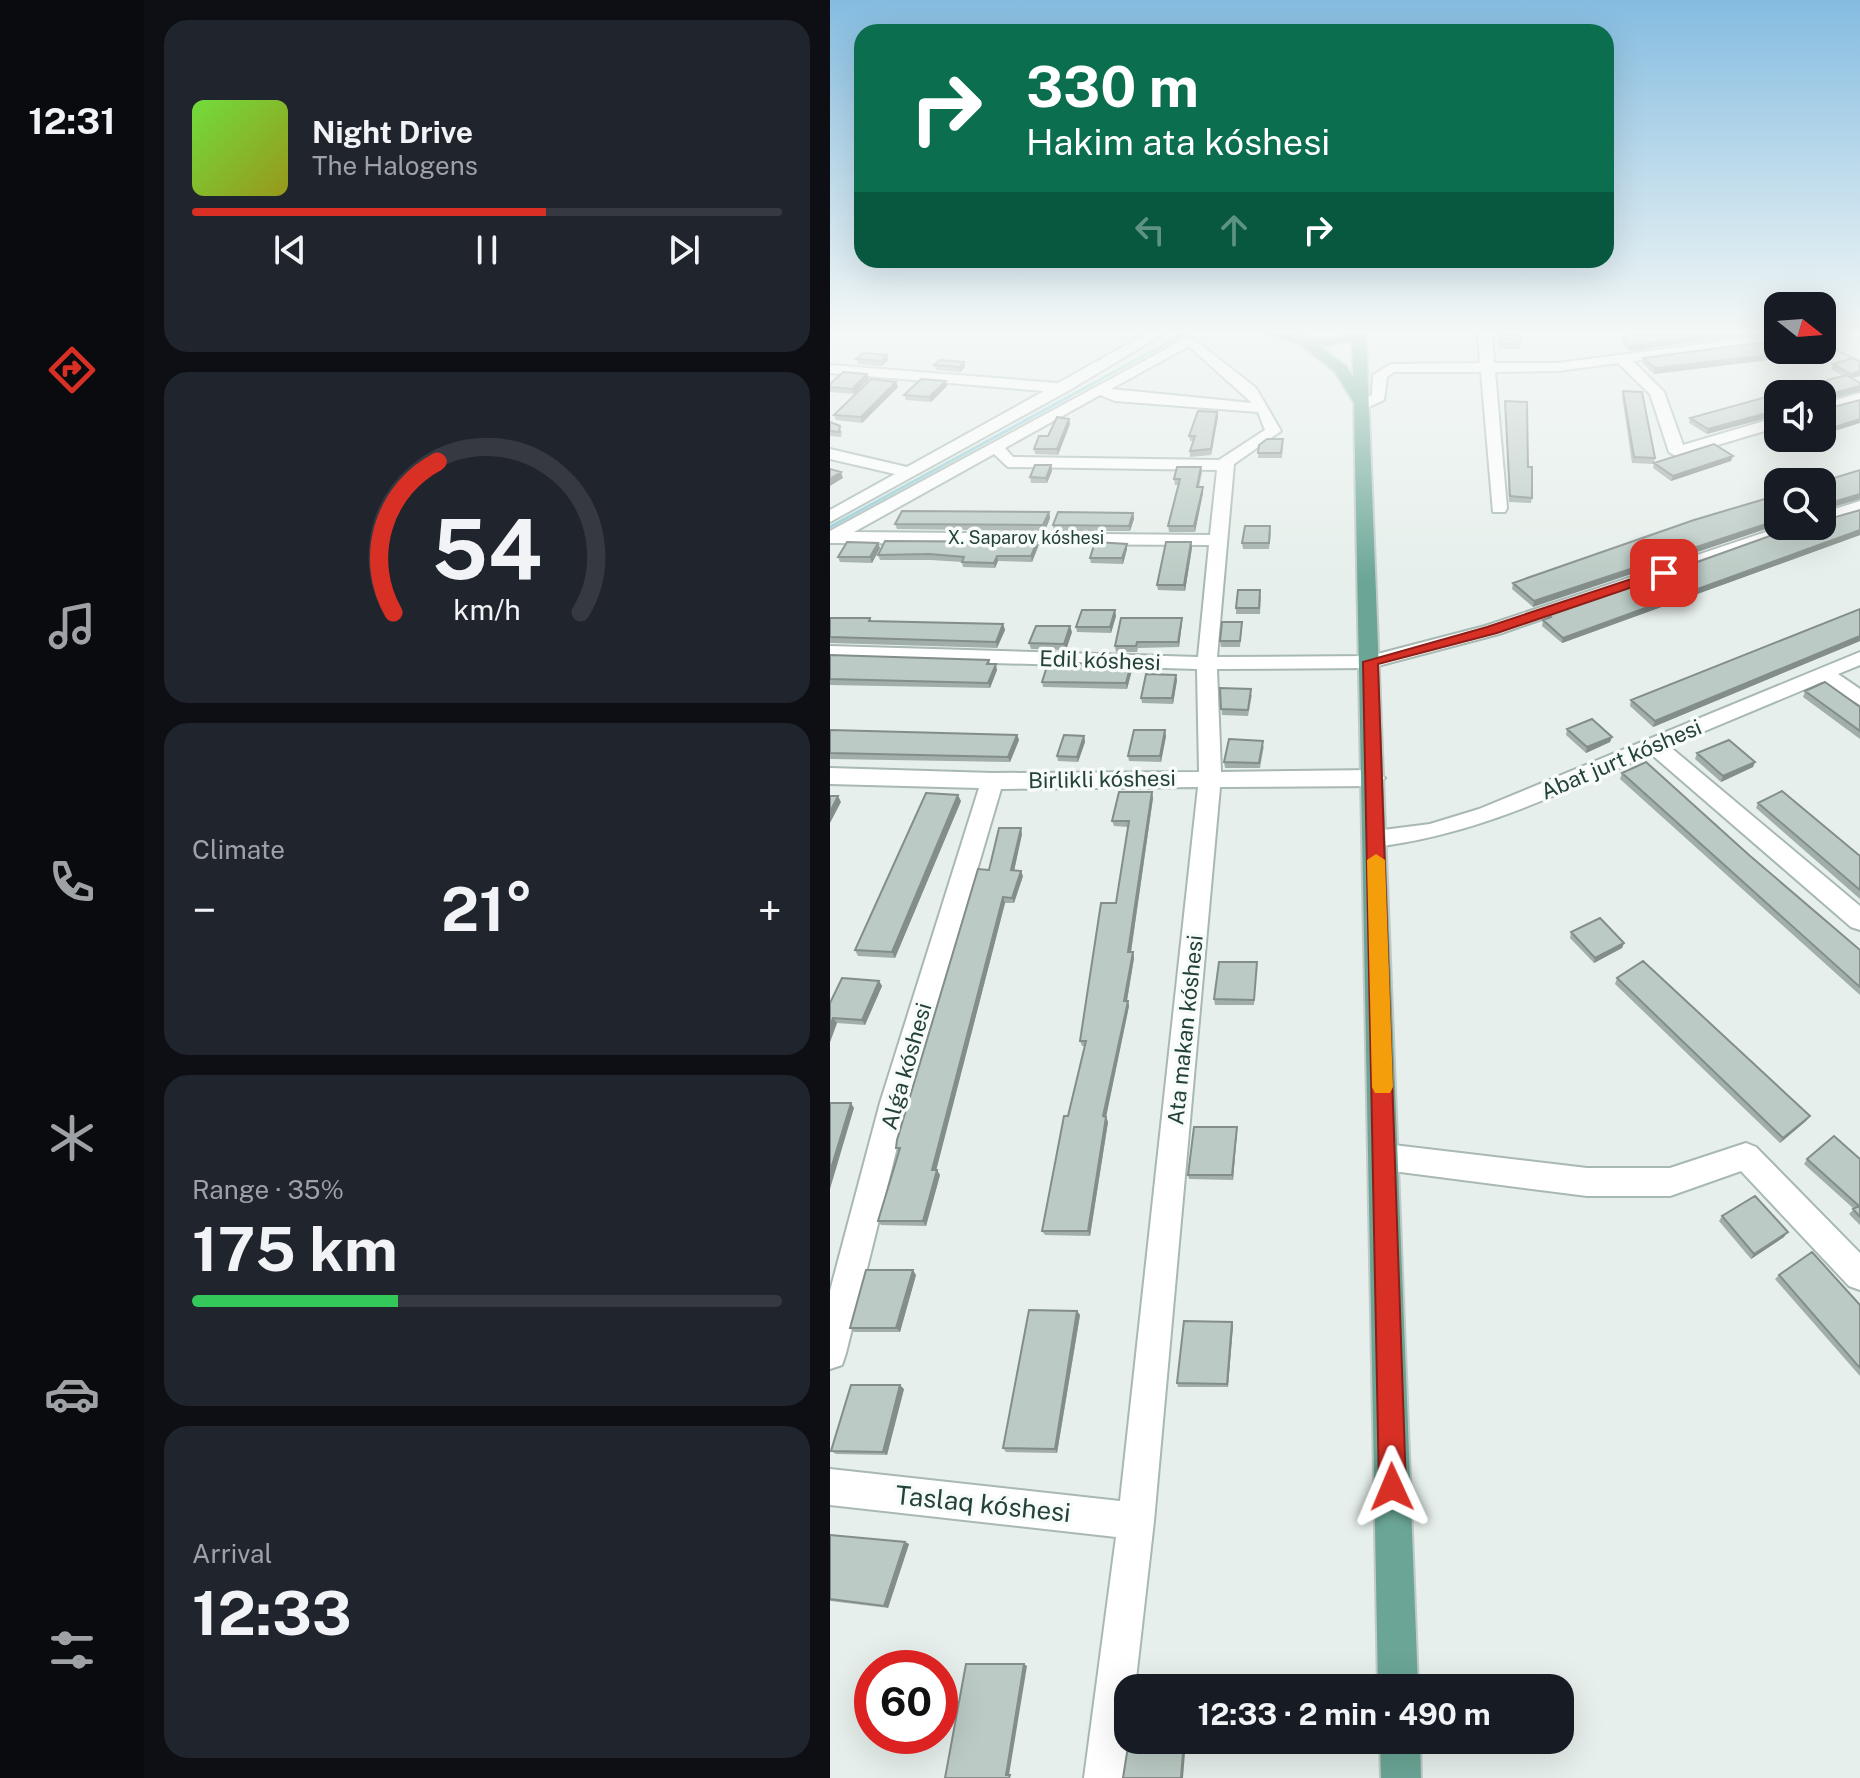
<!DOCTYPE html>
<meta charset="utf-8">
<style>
body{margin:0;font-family:"Public Sans",sans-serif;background:#20242c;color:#f1f3f6;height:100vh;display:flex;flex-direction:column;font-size:30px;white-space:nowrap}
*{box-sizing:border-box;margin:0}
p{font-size:26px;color:#9ea1a6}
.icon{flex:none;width:44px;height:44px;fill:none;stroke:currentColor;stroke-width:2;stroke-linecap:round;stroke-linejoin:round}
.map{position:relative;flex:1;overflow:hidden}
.details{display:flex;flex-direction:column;gap:20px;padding:20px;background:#0d0f14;width:686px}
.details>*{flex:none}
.banner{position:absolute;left:24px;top:24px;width:760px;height:244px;border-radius:24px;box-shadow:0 8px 32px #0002;background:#0b6e4f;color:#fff;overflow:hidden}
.needle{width:52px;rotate:107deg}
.tools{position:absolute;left:934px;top:292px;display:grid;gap:16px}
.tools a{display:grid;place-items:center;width:72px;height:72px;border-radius:16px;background:#171b24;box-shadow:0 8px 32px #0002;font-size:40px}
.speed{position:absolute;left:24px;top:1650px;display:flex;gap:16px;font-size:40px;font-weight:700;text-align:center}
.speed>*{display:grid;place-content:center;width:104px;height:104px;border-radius:50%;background:#171b24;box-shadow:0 8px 32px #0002;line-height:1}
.speed .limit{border:12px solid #d22;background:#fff;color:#111}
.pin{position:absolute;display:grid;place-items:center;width:68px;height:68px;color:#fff;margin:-34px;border-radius:16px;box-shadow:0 4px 12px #0006}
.me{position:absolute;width:88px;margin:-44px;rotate:359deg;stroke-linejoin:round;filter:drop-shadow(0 0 6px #0008)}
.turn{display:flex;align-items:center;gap:28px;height:168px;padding:0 40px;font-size:36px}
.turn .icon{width:104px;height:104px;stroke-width:2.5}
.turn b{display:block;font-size:56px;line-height:68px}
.lanes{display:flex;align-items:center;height:76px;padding:0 40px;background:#0003;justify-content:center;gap:40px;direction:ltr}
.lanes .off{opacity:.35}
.big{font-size:60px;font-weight:700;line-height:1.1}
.details .card{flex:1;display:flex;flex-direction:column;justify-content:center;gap:12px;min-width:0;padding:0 28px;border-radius:24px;background:#20242c}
.details .dial{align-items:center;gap:0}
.dial svg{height:208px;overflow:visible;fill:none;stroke:#363941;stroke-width:7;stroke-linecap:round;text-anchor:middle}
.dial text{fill:#f1f3f6;stroke:none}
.song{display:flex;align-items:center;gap:24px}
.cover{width:96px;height:96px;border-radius:12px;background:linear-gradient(135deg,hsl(100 70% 55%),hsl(60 70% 35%))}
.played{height:8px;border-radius:4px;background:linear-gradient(90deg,#d93025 60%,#363941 60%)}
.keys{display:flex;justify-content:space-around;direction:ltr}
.heat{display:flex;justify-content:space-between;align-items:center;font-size:44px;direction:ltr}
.charge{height:12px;border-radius:6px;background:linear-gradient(90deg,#34c759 35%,#363941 0)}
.trip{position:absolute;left:284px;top:1674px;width:460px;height:80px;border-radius:24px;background:#171b24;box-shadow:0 8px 32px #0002;font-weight:700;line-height:80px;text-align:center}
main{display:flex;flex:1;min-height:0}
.tabs{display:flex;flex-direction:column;width:144px;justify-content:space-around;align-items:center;background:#090b0e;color:#9ea1a6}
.tabs .icon{width:56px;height:56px}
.tabs .active{color:#d93025}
.tabs b{font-size:36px;color:#f1f3f6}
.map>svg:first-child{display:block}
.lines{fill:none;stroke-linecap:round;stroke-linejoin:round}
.stream{stroke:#8ec9d4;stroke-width:3}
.minor-casing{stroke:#a8b8b2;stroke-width:4}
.major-casing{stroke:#c2cac8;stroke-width:4}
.minor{fill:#fff;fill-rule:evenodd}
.major{fill:#6aa596;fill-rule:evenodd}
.wall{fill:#a1aea9}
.shaded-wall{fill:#838d89}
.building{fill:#bbcac4;stroke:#838d89;stroke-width:2}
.route{fill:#d93025;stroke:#8d1f18;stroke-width:2}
.slow{fill:#f59e0b}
.labels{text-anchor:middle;stroke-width:7;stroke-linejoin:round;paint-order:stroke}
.far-street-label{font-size:18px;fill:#24423a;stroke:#f7fbf9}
.street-label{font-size:22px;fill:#24423a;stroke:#f7fbf9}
.near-street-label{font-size:26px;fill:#24423a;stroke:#f7fbf9}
</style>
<main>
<nav class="tabs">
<b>12:31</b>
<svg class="icon active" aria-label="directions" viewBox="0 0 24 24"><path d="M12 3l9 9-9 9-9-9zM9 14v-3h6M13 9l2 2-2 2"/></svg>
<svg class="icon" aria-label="music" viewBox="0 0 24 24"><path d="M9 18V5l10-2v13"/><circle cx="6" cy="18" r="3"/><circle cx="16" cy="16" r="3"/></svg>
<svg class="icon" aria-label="phone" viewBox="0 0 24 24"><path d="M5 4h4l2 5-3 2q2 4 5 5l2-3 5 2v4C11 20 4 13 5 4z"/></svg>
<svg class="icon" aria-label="climate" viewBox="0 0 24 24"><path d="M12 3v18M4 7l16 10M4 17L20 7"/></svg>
<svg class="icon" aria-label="car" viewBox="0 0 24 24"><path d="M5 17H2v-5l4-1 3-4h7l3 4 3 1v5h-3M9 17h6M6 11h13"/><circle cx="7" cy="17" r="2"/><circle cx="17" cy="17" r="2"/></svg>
<svg class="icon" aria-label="filters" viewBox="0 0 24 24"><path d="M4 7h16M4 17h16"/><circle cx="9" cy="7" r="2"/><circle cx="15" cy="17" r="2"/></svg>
</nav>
<section class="details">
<div class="card">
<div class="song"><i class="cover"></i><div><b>Night Drive</b><p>The Halogens</p></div></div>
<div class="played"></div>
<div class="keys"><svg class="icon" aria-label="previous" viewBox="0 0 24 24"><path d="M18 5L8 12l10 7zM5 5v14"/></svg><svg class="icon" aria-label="pause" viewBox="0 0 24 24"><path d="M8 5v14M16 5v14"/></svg><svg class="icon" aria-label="next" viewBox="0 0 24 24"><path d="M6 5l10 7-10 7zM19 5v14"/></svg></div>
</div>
<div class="card dial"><svg viewBox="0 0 100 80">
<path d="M14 69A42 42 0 1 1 86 69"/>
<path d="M14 69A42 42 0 0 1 31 11" stroke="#d93025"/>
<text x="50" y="56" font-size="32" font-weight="700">54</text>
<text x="50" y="72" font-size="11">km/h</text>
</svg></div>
<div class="card"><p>Climate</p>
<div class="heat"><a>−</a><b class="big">21°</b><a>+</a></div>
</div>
<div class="card"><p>Range · 35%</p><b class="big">175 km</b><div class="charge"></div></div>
<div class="card"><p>Arrival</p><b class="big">12:33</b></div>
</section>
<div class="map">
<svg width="1030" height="1778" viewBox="0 0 1030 1778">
<rect width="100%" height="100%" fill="#e6efeb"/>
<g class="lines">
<path class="stream" d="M992,343L1030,362
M0,527L352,335"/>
<defs>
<path id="minor" d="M316,334H333L238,391L0,522V510L65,474L0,459V449L77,467L214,391L0,373V365L228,383Z
M648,334H662L664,363H728L948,334V342L803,361L834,392L853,445L948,417V427L847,457L839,452L820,394L788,363L728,371L665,372L677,508L675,512H663L651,372H564L557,377L554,400L532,410L525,406L542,395L543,375L561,364L650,363Z
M360,336L426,388L451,431L404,464L387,657L540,656L655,626L954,526H980L669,634L540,668L387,669L391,772L544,770L555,778L544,786L390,787L324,1521L305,1688H298L299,1740L294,1778H254L286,1537L0,1505V1469L290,1501L368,787L171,789L78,1103L16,1353L12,1365L0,1369V1291L50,1103L149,788L0,784V768L162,773L369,772L367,669L0,658V646L368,657L379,545L0,543V531ZM359,346L422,403L281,389ZM270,395L285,401L428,412L435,430L389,460L183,457L175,448ZM164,454L178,467L387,470L380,535L24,532Z
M1030,393V402L992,413V404Z
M1030,501V512L992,524V513Z
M1030,652V665L1008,674L1030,689V705L992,682L839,746L1030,906V930L1021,927L821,754C727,794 648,834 545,847L537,845L533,839L537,833L545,831L600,824L649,809Z
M916,1143L926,1147L1030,1253V1290L1019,1286L911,1171L840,1196H757L555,1170L545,1166L540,1157L545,1148L555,1144L757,1168H840Z"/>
<path id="major" d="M438,334L495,339L536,334L588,1688H548L524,403L505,372L470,344ZM522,341L523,377L516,366L491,347Z
M550,1740H590L591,1778H551Z"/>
</defs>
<use href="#minor" class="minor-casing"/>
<use href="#major" class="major-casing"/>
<use href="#minor" class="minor"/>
<use href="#major" class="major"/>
</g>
<path class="wall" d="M670,334L690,344L689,349H669Z
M815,334L799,351L791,343L792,338Z
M813,358H955L824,374L812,363Z
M26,359L58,360L52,366L28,364Z
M134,362L135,367L130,372L106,370L104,365Z
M1030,362V376L1021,378L1030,391L993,401L948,394V415L877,434L859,423L860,418L1014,376L1001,369L1003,364Z
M37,374L39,379L24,394L0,392V384Z
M117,386L101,402L76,400L74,395Z
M68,387L32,423L6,420L4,415Z
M793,391L825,458L824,464L802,463L792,396Z
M675,401L702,498L701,503L679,502Z
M387,412L388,417L381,455L360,457V451L363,441H360L359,436Z
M239,419L240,424L228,455L205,454L204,449Z
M0,422L12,431L11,437L0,436Z
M948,425V435L943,432L945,426Z
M954,438H984L964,444Z
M453,444L452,458H428V453Z
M901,461L841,481L823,468L824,463Z
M221,465L222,471L217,483H201L200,477Z
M371,467L372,473L369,487L373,493L365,532H339L338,526L348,485H345L344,479Z
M992,482L1030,499L993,510L992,521L1030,510V535L732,643L712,626L713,620L718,618L719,615L992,526Z
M219,512L220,518L215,531L67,529L65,524Z
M303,513L304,519L300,531H224L223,525Z
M864,520L703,607L682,589L683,583Z
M441,532L439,549H413L412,543Z
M207,542L208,547L202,562L168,561L165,568L133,567L132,562L101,560H50L48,555Z
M361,542L362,548L355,591L328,590L327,585Z
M297,544V549L293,564L261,563L260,558Z
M50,548L42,563L10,562L8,557Z
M431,596L430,614H406V608Z
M1030,609V641L823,727L800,706L801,700Z
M286,616L281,633L247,632L246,627Z
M0,618H40L42,621L173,624L175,630L167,648L0,643Z
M412,622L410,647H391L390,641Z
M352,623L349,647L308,648L307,652H286L285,646Z
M242,632L236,650L201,649L199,643Z
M0,655L159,660L160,664L167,670L160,688L0,685Z
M301,664L302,670L297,689L213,687L212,682Z
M347,680L343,704L312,703L311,698Z
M390,688L422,695L418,716L392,715Z
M975,691L1030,707V739L973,697Z
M737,729L782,737L780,742L756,753L736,735Z
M0,730L187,735L189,740L180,762L0,759Z
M254,736L255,742L248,762L228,761L227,756Z
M336,736L331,762L299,761L298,756Z
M434,746L430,768H395L394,762Z
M867,753L925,762L923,767L891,782L865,759Z
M792,773L919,855L1030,950V995L790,779Z
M323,798L301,952H303L304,958L297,1001L299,1006L276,1117L278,1122L260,1236L215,1235L212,1231L255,1046H252L250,1041L286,903L298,827L284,826L282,821Z
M131,801L65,958L28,956L25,950Z
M928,803L1030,856V899L926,808Z
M192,834L184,870L193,876L184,903H175L106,1170L110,1175L96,1226L51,1225L48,1221L69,1153L66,1148L159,870Z
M741,932L794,943L792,948L764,963L740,938Z
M427,962L424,1005H385L384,999Z
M787,978L976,1121L950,1143L785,984Z
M49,981L52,986L35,1025L7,1023L0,1042V1003Z
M407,1127V1132L403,1180L359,1179L358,1175Z
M977,1159H1030V1225L1019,1214L1024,1209L974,1164Z
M892,1216L954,1237L921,1259L889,1221Z
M86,1275L70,1332H24L20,1328Z
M949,1275L1030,1305V1376L945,1279Z
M247,1311L250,1315L227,1453L176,1452L173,1448Z
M402,1322L403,1326L398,1387H348L347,1383Z
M74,1389L57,1455L6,1454L1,1451Z
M0,1535L75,1542L79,1544L58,1608L0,1601Z"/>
<path class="shaded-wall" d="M886,334H923L799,351L800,346Z
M956,353L955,358L824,374L825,368Z
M57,355L58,360L52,366L51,361Z
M134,362L135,367L130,372L129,367Z
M1030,371V376L1020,379L1021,374Z
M37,374L39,379L24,394L22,389Z
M116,381L117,386L101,402L99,397Z
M66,382L68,387L32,423L31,417Z
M1030,386V391L992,401L993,396Z
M948,410V415L877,434L878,429Z
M387,412L388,417L381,455V449Z
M239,419L240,424L228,455L227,449Z
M1030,419V423L992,435V431Z
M969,438H984L964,444L966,439Z
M903,456L901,461L841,481L843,476Z
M221,465L222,471L217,483L216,478Z
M11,472L13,478L0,486V479Z
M373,487V493L365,532L364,526Z
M1030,494V499L992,510L993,505Z
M219,512L220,518L215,531L213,525Z
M303,513L304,519L300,531L299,526Z
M948,520V525L703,607L704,601Z
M1030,530V535L732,643L733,638Z
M207,542L208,547L202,562L201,556Z
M361,542L362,548L355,591L354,585Z
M48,543L50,548L42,563L40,557Z
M297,544V549L293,564L292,558Z
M167,556L168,561L165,568L164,563Z
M285,610L286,616L281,633L280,627Z
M352,618V623L349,647L348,642Z
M173,624L175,630L167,648L166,642Z
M240,626L242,632L236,650L234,644Z
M1030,636V641L823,727L825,721Z
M166,664L167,670L160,688L158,683Z
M301,664L302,670L297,689L296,683Z
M346,675L347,680L343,704L342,698Z
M335,730L336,736L331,762L330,756Z
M187,735L189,740L180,762L178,757Z
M254,736L255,742L248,762L247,757Z
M782,737L780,742L756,753L757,747Z
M925,762L923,767L891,782L893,776Z
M322,792L323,798L300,958L298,952Z
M128,795L131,801L65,958L62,952Z
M8,796L11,802L0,823V812Z
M191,828L192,834L183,876L181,870Z
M191,871L193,876L184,903L182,898Z
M173,897L175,903L105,1175L102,1170Z
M794,943L792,948L764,963L765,958Z
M303,952L304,958L296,1006L294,1001Z
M49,981L52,986L35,1025L32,1020Z
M298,1001L299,1006L275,1122L273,1116Z
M3,1018L7,1023L0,1042V1027Z
M21,1103L24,1108L0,1189V1172Z
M980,1116L976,1121L950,1143L953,1138Z
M276,1117L278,1122L260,1236L258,1231Z
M407,1127V1132L403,1180L402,1175Z
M107,1170L110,1175L96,1226L93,1221Z
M958,1232L954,1237L921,1259L924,1254Z
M83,1270L86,1275L70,1332L66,1328Z
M247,1311L250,1315L227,1453L225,1449Z
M402,1322L403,1326L398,1387L397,1384Z
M70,1385L74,1389L57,1455L53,1452Z
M75,1542L79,1544L58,1608L54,1606Z
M194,1664L197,1666L179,1775H176Z
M354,1740H356L353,1778H351Z"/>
<path class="building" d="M670,334H690V344H670Z
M815,334H886L800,346L792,338Z
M943,341L948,345V350H954L956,353L825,368L813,358Z
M33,353L57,355L51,361L26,359Z
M1023,358L1030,362V371L1021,374L1003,364Z
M110,360L134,362L129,367L104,365Z
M13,372L37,374L22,389L0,387V384Z
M1016,375L1030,383V386L993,396L992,409V394H948V410L878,429L860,418Z
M41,379L66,382L31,417L4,415Z
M91,379L116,381L99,397L74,395Z
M793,391L812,392L825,458L804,457Z
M1030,400V419L992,431V410Z
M675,401L697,402L698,467H702V498L680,496Z
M368,411L387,412L381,449L360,451L365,436H359Z
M227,417L239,419L227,449H204L209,436H218Z
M0,422L10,426L9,432L0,431Z
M437,439H453L451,453H428L429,445Z
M884,444L903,456L843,476L824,463Z
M205,465H221L216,478L200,477Z
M347,467H371L367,487H373L364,526H338L350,479H344Z
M0,469L11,472L0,479Z
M1030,470V494L993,505L992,521L1030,510V530L733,638L713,620L721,617L719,615L968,526H992V482H991Z
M948,495V520L704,601L683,583L864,520Z
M72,511L219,512L213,525L65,524Z
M228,512L303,513L299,526L223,525Z
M415,526H440L439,543H412Z
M55,541L207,542L201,556H167L164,563L132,562L134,557L99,554L48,555Z
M17,542L48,543L40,557H8Z
M265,542L297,544L292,558H260Z
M336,542H361L354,585H327Z
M408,590H430L429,608H406Z
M1030,609V636L825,721L801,700Z
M252,610H285L280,627H246Z
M0,618H40L39,621L173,624L166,642L0,637Z
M291,618H352L348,642H307L306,646H285Z
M392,622H412L410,641H390Z
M206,626H240L234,644L199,643Z
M0,655L159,660L157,664H166L158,683L0,679Z
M218,663L301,664L296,683L212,682Z
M316,674L346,675L342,698H311Z
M995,682L1030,707V731L975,691Z
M390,688L421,689L418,710L391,709Z
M762,719L782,737L757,747L737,729Z
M0,730L187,735L178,757L0,753Z
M304,730H335L330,756H298Z
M234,735L254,736L247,757L227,756Z
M399,739L433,741L429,763L394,762Z
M899,740L925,762L893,776L867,753Z
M816,762L919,855L1030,950V987L792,773Z
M952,791L1030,856V890L928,803Z
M289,792H322L298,952H303L294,1001H298L273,1116L276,1117L258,1231H212L234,1116H238L256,1041H250L271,903H286L299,821H282Z
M96,793L128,795L62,952L25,950Z
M0,796H8L0,812Z
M169,828H191L181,870L191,871L182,898L173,897L102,1170H107L93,1221H48L70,1148H66L67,1140L148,869L159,870Z
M770,918L794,943L765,958L741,932Z
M813,961L980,1116L953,1138L787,978Z
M389,962H427L424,1000L384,999Z
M12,978L49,981L32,1020L3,1018L0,1027V1003Z
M0,1103H21L0,1172Z
M364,1127H407L402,1175H358Z
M1004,1136L1030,1159V1217L1023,1209L1029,1206L977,1159Z
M925,1196L958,1232L924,1254L892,1216Z
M982,1252L1030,1305V1368L949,1275Z
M36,1270H83L66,1328H20Z
M199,1310L247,1311L225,1449L173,1448Z
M354,1321L402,1322L397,1384L347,1383Z
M21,1385H70L53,1452L1,1451Z
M0,1535L75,1542L54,1606L0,1599Z
M136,1664H194L176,1775H180L179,1778H115Z
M299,1740H354L351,1778H293Z"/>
<linearGradient id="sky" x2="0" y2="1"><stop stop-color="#84bce0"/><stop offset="0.57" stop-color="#f4f8f6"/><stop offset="1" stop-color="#f4f8f6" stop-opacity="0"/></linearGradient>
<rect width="1030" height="583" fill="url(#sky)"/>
<path class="route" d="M834,568L840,573L838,575L667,633L548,664L576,1487L572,1497L562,1501L553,1497L549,1487L533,662L657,627Z"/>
<path class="slow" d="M546,854L555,860L563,1087L560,1093H545L542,1087L537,860Z"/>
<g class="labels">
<g class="far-street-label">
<text x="196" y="544">X. Saparov kóshesi</text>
</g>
<g class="street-label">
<text transform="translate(270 660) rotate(2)" y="8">Edil kóshesi</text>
<text transform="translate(791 759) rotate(-23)" y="8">Abat jurt kóshesi</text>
<text transform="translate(272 779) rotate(-1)" y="8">Birlikli kóshesi</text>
<text transform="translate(355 1030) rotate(-84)" y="8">Ata makan kóshesi</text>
<text transform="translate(76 1066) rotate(-74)" y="8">Alǵa kóshesi</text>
</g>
<g class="near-street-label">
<text transform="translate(153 1504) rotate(6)" y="9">Taslaq kóshesi</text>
</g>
</g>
</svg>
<div class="tools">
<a><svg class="needle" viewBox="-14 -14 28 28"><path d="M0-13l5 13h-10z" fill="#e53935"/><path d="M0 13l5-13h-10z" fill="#9ea1a6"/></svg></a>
<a><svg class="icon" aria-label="sound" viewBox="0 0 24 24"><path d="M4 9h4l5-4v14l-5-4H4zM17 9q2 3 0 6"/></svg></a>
<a><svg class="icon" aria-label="search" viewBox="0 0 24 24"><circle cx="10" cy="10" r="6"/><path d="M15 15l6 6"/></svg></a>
</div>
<div class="speed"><div class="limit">60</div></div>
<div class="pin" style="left:834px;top:573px;background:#d93025"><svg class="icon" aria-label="arrive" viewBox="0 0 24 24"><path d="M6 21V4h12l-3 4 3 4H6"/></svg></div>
<svg class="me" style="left:562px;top:1487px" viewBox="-20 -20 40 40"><path d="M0-17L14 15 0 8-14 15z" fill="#d93025" stroke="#fff" stroke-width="4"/></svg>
<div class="trip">12:33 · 2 min · 490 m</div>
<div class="banner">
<div class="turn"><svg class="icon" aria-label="right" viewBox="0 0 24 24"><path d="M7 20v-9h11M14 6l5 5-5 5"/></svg><div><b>330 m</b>Hakim ata kóshesi</div></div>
<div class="lanes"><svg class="icon off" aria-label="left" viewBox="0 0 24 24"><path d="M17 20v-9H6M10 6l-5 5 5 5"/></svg><svg class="icon off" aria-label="ahead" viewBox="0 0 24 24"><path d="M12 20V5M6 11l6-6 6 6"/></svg><svg class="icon" aria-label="right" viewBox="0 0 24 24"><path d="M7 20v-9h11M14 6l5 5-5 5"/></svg></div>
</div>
</div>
</main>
